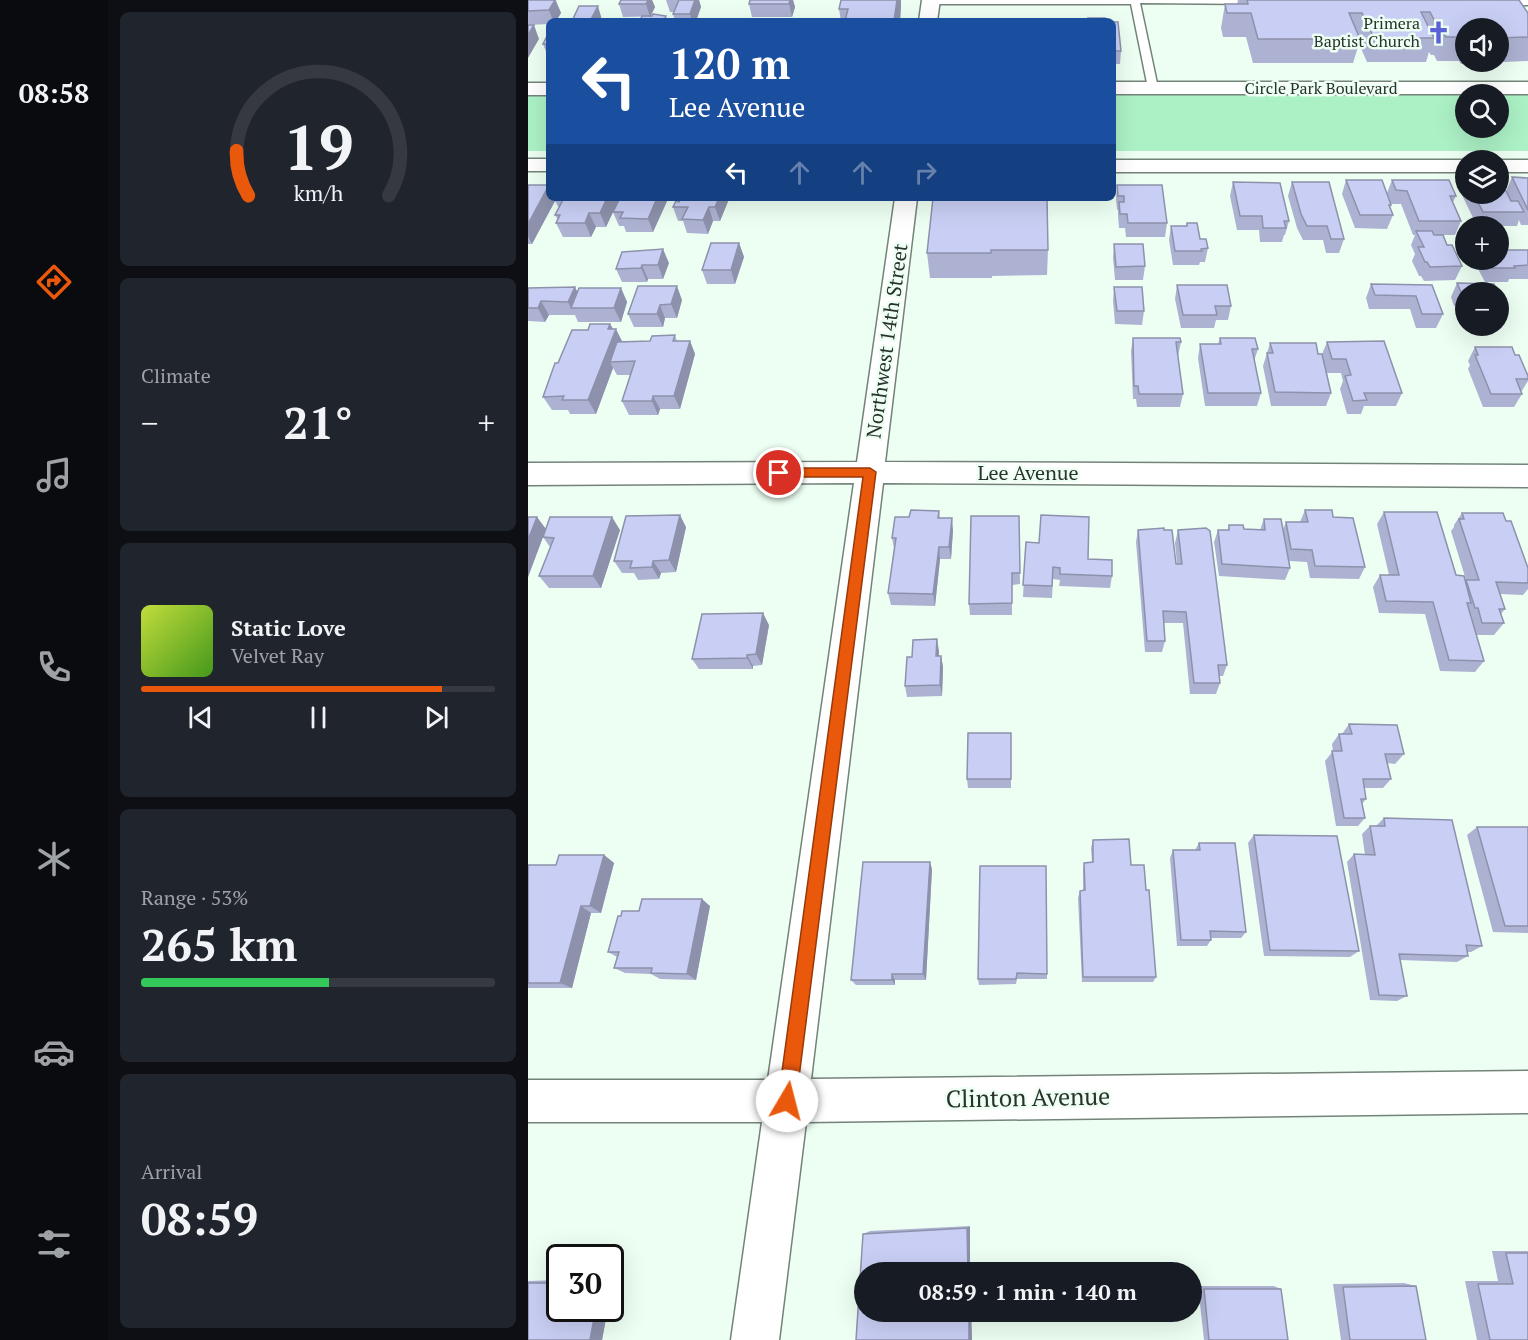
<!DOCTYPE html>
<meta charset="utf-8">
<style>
body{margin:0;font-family:"PT Serif",serif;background:#20242c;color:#f1f3f6;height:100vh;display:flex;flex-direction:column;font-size:22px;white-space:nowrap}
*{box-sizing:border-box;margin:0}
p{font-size:20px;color:#9ea1a6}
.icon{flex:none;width:33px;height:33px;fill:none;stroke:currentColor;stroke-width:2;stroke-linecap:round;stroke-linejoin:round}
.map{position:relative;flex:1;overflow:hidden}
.drawer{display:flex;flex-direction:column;gap:12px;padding:12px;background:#0d0f14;width:420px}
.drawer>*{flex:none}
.banner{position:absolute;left:18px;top:18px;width:570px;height:183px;border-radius:9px;box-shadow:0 6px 24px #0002;background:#1a4fa0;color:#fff;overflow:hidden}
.controls{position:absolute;left:927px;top:18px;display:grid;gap:12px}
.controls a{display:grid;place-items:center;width:54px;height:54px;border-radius:50%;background:#171b24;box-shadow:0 6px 24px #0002;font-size:30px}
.speed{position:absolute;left:18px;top:1244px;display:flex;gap:12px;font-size:30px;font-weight:700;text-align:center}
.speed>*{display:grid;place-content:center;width:78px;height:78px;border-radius:50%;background:#171b24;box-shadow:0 6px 24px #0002;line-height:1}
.speed .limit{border:3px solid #111;border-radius:9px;background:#fff;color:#111}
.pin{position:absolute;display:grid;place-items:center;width:51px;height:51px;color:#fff;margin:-26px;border:3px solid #fff;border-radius:50%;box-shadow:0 2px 6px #0007}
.me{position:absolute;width:66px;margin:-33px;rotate:8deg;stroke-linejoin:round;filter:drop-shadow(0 0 4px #0008)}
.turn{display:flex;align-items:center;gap:21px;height:126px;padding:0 24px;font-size:27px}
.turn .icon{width:78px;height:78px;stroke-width:2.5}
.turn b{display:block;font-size:42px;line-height:51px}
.lanes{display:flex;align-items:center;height:57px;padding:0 24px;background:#0003;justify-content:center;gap:30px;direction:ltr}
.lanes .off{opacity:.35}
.big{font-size:45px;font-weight:800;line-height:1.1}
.drawer .card{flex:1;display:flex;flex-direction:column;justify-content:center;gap:9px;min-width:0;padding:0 21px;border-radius:9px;background:#20242c}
.drawer .dial{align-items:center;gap:0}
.dial svg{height:156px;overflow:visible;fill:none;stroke:#363941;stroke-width:7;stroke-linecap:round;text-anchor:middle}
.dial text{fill:#f1f3f6;stroke:none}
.song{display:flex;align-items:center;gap:18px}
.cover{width:72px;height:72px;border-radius:9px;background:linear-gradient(135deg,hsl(70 70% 55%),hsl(100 70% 35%))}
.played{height:6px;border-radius:3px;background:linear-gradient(90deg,#ea580c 85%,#363941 85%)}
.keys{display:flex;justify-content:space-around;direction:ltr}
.heat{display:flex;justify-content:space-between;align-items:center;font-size:33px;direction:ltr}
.charge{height:9px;border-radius:4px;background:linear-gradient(90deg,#34c759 53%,#363941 0)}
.trip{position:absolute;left:326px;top:1262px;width:348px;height:60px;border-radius:30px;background:#171b24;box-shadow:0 6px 24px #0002;font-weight:800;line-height:60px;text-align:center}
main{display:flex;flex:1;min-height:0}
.menu{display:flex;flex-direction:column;width:108px;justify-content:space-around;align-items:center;background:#090b0e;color:#9ea1a6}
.menu .icon{width:42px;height:42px}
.menu .current{color:#ea580c}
.menu b{font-size:27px;color:#f1f3f6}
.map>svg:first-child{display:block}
.green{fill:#acf1c6}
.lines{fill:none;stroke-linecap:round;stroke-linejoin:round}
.lane-casing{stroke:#738378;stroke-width:3}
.street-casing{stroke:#738378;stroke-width:3}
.lane{fill:#fff;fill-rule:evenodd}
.street{fill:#fff;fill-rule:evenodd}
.wall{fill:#adb2d2;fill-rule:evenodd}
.shaded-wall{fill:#8d91ab}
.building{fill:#c9cff4;stroke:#8d91ab;stroke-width:1.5}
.route{fill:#ea580c;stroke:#983908;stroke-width:1.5}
.labels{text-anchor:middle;stroke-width:5;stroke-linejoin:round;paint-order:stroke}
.far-poi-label{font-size:16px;fill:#2b312d;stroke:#edfff3;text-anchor:end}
.far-street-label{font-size:16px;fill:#2b312d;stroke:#edfff3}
.street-label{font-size:20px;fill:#2b312d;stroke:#edfff3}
.near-street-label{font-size:24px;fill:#2b312d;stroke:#edfff3}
</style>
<main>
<nav class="menu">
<b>08:58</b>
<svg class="icon current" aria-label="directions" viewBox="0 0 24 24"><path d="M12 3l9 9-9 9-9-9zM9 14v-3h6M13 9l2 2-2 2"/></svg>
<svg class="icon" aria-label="music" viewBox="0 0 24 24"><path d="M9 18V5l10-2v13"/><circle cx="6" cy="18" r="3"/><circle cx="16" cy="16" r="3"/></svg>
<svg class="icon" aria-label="phone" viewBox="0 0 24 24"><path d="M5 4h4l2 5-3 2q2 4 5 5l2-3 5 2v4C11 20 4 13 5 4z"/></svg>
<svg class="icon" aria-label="climate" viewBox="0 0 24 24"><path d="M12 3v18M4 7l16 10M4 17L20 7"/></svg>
<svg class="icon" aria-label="car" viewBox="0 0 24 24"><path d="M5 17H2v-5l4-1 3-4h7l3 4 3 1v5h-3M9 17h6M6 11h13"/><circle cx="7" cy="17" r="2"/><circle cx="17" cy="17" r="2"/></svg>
<svg class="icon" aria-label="filters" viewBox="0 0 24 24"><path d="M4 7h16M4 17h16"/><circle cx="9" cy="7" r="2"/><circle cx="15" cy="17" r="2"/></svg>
</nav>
<section class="drawer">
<div class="card dial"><svg viewBox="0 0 100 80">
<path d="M14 69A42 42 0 1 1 86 69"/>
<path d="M14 69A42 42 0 0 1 8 46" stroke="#ea580c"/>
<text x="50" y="56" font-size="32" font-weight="700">19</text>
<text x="50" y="72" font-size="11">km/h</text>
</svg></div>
<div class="card"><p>Climate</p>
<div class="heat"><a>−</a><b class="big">21°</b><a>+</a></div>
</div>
<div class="card">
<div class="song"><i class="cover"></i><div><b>Static Love</b><p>Velvet Ray</p></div></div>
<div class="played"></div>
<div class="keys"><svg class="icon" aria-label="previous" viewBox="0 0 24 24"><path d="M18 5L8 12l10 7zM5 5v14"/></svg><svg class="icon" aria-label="pause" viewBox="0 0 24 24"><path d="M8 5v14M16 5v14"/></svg><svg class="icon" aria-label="next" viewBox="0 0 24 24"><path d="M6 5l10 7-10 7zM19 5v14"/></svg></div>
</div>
<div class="card"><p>Range · 53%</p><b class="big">265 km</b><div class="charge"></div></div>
<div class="card"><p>Arrival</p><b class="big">08:59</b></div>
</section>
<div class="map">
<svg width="1000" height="1340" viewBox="0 0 1000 1340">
<rect width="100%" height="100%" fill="#edfff3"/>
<path class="green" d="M0,95H21V151H0Z
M585,95H937L938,128H970L971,95H1000V151H585Z"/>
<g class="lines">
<defs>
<path id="lane" d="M398,0H738L739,1L734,4L612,3L630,88L625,91L620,88L603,4H402Z
M966,0H1000V5H969L966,4Z"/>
<path id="street" d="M394,0H412L409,21H391Z
M585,82H1000V94H585Z
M0,83H21V95H0Z
M0,159H21V171H0Z
M585,160H942H938V172H585Z
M966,160H1000V172H970V160Z
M367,198H389L357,462L1000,465V487L355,483L283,1079L1000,1071V1113L278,1122L251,1340H203L234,1122H0V1080H240L326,483L0,485V463L329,462Z"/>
</defs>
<use href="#lane" class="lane-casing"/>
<use href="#street" class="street-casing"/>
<use href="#lane" class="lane"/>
<use href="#street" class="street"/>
</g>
<path class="wall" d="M0,0H28L33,13L28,21H21V24L0,25Z
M93,0H124L127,7L123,16H138L95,17L91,4Z
M138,0H171L173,7L168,21H147L145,14V12H142Z
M265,0L267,7L264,17H224L221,4Z
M710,0H991L1000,13V61L933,64L931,61H909L906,55H903L901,52L898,62H839L831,44L825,63H725L718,37H695L693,28L697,4H709ZM938,28H970V62H938Z
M373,6L372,21H313L311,9Z
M585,22L593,51L592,64H585Z
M21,32V57H20L15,44Z
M984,177L1000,178V225H993L991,220L989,226H949L933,193L938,181V194H970L978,191Z
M818,180L863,205L862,208L865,215L859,229L827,228L814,194Z
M864,180L928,196L925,202L933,221L927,235H915L919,245L934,266L927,280L896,281L893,276H891L884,261L887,254L883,245L887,235H885L873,204H863L859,193Z
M705,182L761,221L757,235H756L754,242H732L731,230H709L702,196Z
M764,182L816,239L811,253H798L795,240H775L769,228L760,196Z
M0,185L21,198H90L91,199L92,198H139L140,199L125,232H98L96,226H91L85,212L78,227H68L63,237H35L28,223L30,220L27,215L31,208L27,201L4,244H0Z
M589,185L639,223L637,237H598L597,228H591L590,216V210H589L588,199Z
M152,198H201V199L192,221H185L180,234L159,233L155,221H150L145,207L151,202Z
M405,198L520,250L519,275L464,276V278H402L399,253Z
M659,223L680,248L677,262H672L671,265H645L641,240L643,226H658Z
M211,243L216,257L207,284H179L174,270Z
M586,244L617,266L615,280H587L585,258Z
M1000,250V279H981L980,282H957L949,267L953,260H970Z
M94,252L141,263L135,279H120L119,282H94L88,269Z
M929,283L938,292V319L933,306H926L923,297Z
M843,284L904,285L915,314L908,328H888L882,309H841L838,298Z
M649,285L703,306L700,320H688L686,328H653L647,299Z
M110,286L154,300L149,318H137L135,327H106L100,314Z
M586,287L616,311L614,325L587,324L585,301Z
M0,288L50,292L93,288L99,302L93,322H50L47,315H21L17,322L0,321Z
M970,296L975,307L970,315Z
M82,324L94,342L122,341L147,335L149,341H162L167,354L152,409H132L130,415H101L94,401L102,375H89L85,368L68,414H42L40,410H24L15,397L30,363L60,330Z
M605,338L653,342L650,356L655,394L652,407H609L608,399H605L603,351Z
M692,338L730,349L726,361L733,393L729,406H677L670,358L672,344H690Z
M799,342L874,393L868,406H836L833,414H819L812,389L815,381L813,373H799L803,393L798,406H743L735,366L742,343L794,354Z
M947,347L987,355L1000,376V381L993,392L994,394L986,407H955L940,369L942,365L940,361Z
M777,510L805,517L837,567L831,579L782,578L779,562L761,561L762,568L757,580L691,576L686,542L690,530H700L701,525L716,529L732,530L736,519L755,529L758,522H772Z
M411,511L412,518L425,530L423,559H412L407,606L363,605L360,593L366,548L364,538L381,517Z
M856,512L928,575L937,581L938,580L923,531L926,527V525L934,513L978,521L1000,568V589L995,595L972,594L977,609L973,614L976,623L966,635H948L956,661L947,672L912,671L897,614L851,613L845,587L852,575H861L849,524Z
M491,516L492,584L484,585V615H442L441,604Z
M0,517L18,529L92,530L73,588H21L11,576L22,547L15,537L0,577Z
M158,527L148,572L133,573L131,579L110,580L106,573H94L86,561Z
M610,530H636L648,564H649L647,543L650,530L699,665L695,676H691L692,683L688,694H662L655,623H636L637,641L634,652H617L608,542Z
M498,542L560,559L584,576L582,588L531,586L532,580L525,579L524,598L495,597Z
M241,625L234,665L225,666V669H171L164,659Z
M411,651V656H413L415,667L414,696L379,697L377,686Z
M821,724L876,754L867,764L859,763L863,779L855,788H836L838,799L834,804L837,818L830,826H808L797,761L805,751L804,744L811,734H814Z
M483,733V788H440L439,779Z
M856,818L954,946L943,952H939L940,956L929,962L872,960L879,996L869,1001L842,1000L819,862L826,854L837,855L834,834L842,826H848Z
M949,827H1000V933L965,932L939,835Z
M726,835L831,951L822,957L736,956L720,843Z
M565,840L603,865L628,977L625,982H554L550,898L552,891L555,890V870L556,863L564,862L563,848Z
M671,843L718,932L713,938H683V940L679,946H649L642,858L645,850H667Z
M76,855L86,863L73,913H63L44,988H0V865H28Z
M452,866L519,974V979H489L488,984L451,985L450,979Z
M404,869L398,980H367V985H328L323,980Z
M182,906L168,980L132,979L123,974L97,973L86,968L89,957L80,952L93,916L111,911Z
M442,1226V1272H336L443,1311L444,1340H328L335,1234L342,1231Z
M964,1251H1000V1340H949L937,1281H970Z
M32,1280V1308H80L74,1340H0V1281Z
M876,1283L888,1286L898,1340H813L805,1284Z
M670,1286H746L753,1289L760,1340H676Z"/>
<path class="shaded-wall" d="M27,0L33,13L28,21H25L21,10Z
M120,0H124L127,7L122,17L118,4Z
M167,0H171L173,7L168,21H164L162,14Z
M262,0H265L267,7L264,17L261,4Z
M369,0H373V6L372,21H366Z
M70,6L74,20V21H62Z
M6,25L11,39L0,58V35Z
M21,186V198H26L27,201L4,244L0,236V224Z
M79,198H90L91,199L78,227L72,213Z
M129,198H139L140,199L125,232L120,219Z
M191,198H201V199L192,221L187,207Z
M181,207L185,221L180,234L175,220Z
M61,213L68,227L63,237L57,223Z
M211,243L216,257L207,284L203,270Z
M135,249L141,263L135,279L130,265Z
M114,265L120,279L119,282L113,268Z
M149,286L154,300L149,318L143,304Z
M47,287L54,301L43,308L40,302Z
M93,288L99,302L93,322L86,308Z
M13,301L21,315L17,322L10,308Z
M132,305L137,318L135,327L129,314Z
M82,324L87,333L88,329L95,343L82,362L85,368L68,414L60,400Z
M162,341L167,354L152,409L146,396Z
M125,396L132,409L130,415L124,401Z
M152,515L158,527L148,572L141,560Z
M9,517L18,529L0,577V540Z
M84,517L92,530L73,588L65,576Z
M424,518L425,530L423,559L421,547Z
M411,547L412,559L407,606L405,594Z
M125,561L133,573L131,579L124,567Z
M235,613L241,625L234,665L228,654Z
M409,639L411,651L410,667L408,656Z
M219,655L225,666V669L219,658Z
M413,656L415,667L414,696L412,685Z
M76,855L86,863L73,913L62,906Z
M402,862L404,869L398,980L395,974Z
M174,899L182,906L168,980L159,974Z
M53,906L63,913L44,988L32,983Z
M364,974L367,980V985L364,980Z
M442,1226V1272H440L439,1228Z
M86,1279L82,1297V1280Z
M68,1308H80L74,1340H62Z
M441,1311H443L444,1340H441Z"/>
<path class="building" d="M0,0H27L21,10L0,11Z
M93,0H120L118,4H91Z
M151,0H167L162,14H145Z
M222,0H262L261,4H221Z
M313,0H369L366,21H317L320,9H311Z
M719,0H991L1000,13V37L970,38V28H938V37H918L914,31H912L902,12H893L906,38H846L834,13H821L832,39H730L723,13H699L697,4H720Z
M51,6H70L62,21H44Z
M125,14L138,16L136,21H112L114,16H124Z
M560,18H577L578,21H560Z
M585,22H590L593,51H585Z
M0,25H6L0,35Z
M21,32V44H15Z
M984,177L1000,178V210Z
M818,180H854L863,205H861L865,215H832Z
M864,180H921L928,196H922L933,221H891L879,191L868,190Z
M705,182L752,183L761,221H756L758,228H735L734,216H712Z
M764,182H801L816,239H803L799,226H779L773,214Z
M0,185H21L0,224Z
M589,185H634L639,223H600L599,214H592L591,202H596V196H590Z
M970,187H976L983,201H990L996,212H955L946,194H970Z
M36,198H79L72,213H61L57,223H28L32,215H27Z
M92,198H129L120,219L92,218L95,212H85Z
M152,198H191L187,207H181L175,220L154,219L160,207H145L148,201L151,202Z
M405,198H519L520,250H463V253H399Z
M659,223H669L672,239H678L680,248L673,249L674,251H647L643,226H659Z
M888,231H904L906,235H915L919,245H924L934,266L902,267L899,262H897L890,247H896Z
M183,243H211L203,270H174Z
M586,244H615L617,266L588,267Z
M135,249L130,265H114L113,268L88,269L94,252Z
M970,250H1000V265L986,266L987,268H964L959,260H970Z
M929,283L966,284L969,292H933Z
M843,284L904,285L915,314H894L888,296L847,295Z
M649,285H699L703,306H687L689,315H655Z
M110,286H149L143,304L132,305L129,314H100Z
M47,287L40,302L13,301L10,308H0V288Z
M586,287H614L616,311H589Z
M51,288H93L86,308H43Z
M970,296L975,307H970Z
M62,324H82L80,329H88L60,400H34L36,396L15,397L27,363H30L44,330H60Z
M147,335L145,341H162L146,396H125L124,401H94L107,361L82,362L89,342L122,341L124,336Z
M605,338H652L653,342H648L655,394H611L610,386H606Z
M692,338H727L730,349H724L733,393H680L672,344H693Z
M856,341L874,393H836L839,400L825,401L817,376L823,375L818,359H804L799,342Z
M742,343H788L790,354H794L803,393L747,392L739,353H745Z
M947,347H984L987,355H991L1000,376V379H988L994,394H963L947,355H950Z
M383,510L411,511L410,518H424L421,547H411L405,594L360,593L368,538H364L367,517H381Z
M777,510H804L805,517L825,518L837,567L787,566L784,550L763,549L758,522H780Z
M856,512H909L928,575L936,576L943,603H939L956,661L921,660L905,602L858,601L852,575H871Z
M934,513H975L978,521H983L1000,568V583L968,582L977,609H971L976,623H954L950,608H947L938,580H951L931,519H936Z
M152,515L141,560L125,561L124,567L102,568L104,561H86L98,516Z
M513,515L561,517L560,559L584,560V576L532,574V568L525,567L524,586L495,585L498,542L511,543Z
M443,516H491L492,573H484V603L441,604Z
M0,517H9L0,540Z
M22,517H84L65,576H11L26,538L15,537Z
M736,519H753L762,568L694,564L690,530H701V525H715L716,529L737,530Z
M636,528V530H644L648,564H654L650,530L678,528L682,531L699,665H690L692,683H666L658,612L635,611L637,641H619L610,530Z
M235,613L228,654L219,655V658L164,659L174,614Z
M409,639L408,656H413L412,685L377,686L379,657H384L385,640Z
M821,724L869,725L876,754H857L863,779H835L838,799H833L837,818H816L804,751H814L811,734H824Z
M440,733H483V779H439Z
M856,818L924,820L954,946L938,945L940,956L871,954L879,996L851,995L826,854L847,855L842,826H857Z
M949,827H1000V926H977Z
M726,835L809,836L831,951L742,950Z
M601,839L603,865H616L618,890H621L628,977H555L552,891L557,890L556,863L565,862V840Z
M671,843H707L718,932L682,931L683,940H653L645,850H672Z
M31,855H76L62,906H53L32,983H0V865H28Z
M335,862H402L395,974H364V980H323Z
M452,866H518L519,974L489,973L488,979H450Z
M114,899H174L159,974L123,973L124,968H86L91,952H80L90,916H93L94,911H111Z
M439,1228L440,1272H336V1311H441V1340H328L335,1234Z
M978,1253H1000V1340H962L950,1284H985Z
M0,1283H32V1308H68L62,1340H0Z
M888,1286L898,1340H822L815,1287Z
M676,1289H753L760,1340H681Z"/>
<path class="route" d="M251,468H342L348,472L268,1101L265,1107L259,1110L252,1107L250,1101L335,477H251L245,473Z"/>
<defs>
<symbol id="church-bare" viewBox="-9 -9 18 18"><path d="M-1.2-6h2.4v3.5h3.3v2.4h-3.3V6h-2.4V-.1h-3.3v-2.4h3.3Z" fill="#5c61d8" stroke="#edfff3" stroke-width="2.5" paint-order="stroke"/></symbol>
</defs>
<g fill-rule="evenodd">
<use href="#church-bare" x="894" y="16" width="33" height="33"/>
</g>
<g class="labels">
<g class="far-poi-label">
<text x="892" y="29">Primera<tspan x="892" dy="18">Baptist Church</tspan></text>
</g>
<g class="far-street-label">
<text x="793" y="94">Circle Park Boulevard</text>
</g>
<g class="street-label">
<text transform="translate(359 341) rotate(-82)" y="7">Northwest 14th Street</text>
<text x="500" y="480">Lee Avenue</text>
</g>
<g class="near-street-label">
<text transform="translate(500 1098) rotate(-1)" y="8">Clinton Avenue</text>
</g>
</g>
</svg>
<div class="controls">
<a><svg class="icon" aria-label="sound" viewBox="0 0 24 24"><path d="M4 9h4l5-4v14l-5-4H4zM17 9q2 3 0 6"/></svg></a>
<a><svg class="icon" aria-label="search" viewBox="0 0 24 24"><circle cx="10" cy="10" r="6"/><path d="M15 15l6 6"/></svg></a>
<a><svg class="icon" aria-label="layers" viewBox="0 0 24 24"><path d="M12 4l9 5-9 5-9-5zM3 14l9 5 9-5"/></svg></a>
<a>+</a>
<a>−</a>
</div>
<div class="speed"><div class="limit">30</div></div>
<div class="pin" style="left:251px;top:473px;background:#d93025"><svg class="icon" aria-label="arrive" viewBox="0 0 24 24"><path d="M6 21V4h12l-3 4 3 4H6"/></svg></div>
<svg class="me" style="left:259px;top:1101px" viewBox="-20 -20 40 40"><circle r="19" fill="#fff"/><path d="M0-13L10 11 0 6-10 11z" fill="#ea580c"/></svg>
<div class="trip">08:59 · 1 min · 140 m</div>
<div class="banner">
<div class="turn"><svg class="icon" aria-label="left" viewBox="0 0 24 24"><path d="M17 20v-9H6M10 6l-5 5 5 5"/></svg><div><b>120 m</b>Lee Avenue</div></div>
<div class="lanes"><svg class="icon" aria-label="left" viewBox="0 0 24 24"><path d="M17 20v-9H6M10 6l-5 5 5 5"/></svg><svg class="icon off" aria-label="ahead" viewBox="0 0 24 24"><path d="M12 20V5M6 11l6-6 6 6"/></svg><svg class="icon off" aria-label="ahead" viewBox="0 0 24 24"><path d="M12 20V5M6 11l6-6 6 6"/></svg><svg class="icon off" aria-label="right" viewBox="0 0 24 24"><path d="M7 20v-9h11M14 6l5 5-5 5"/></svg></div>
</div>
</div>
</main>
